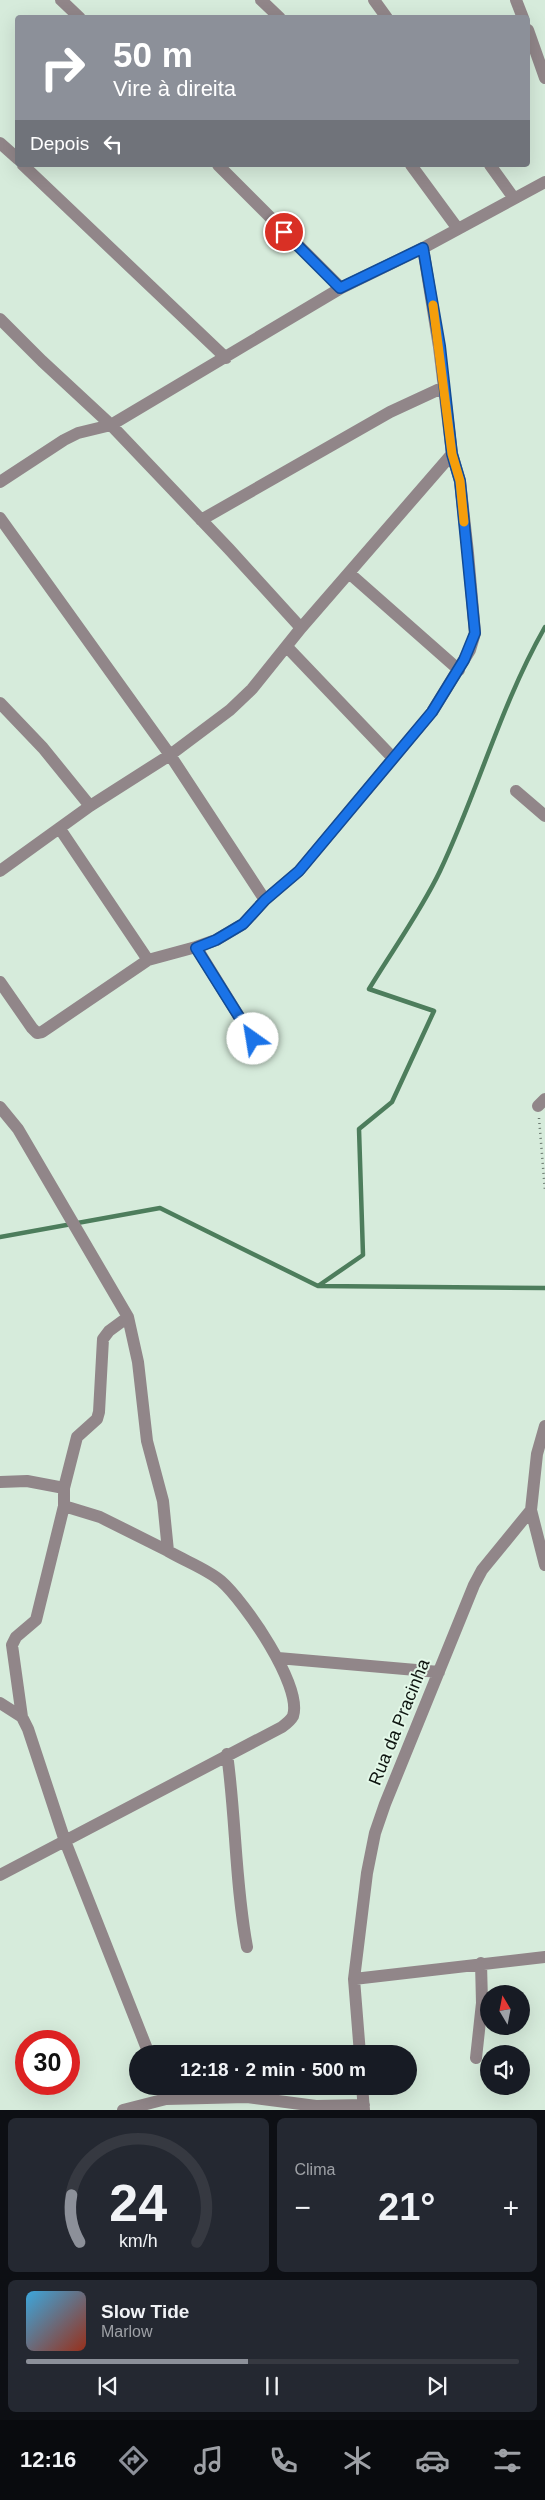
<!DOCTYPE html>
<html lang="pt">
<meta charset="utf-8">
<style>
body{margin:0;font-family:Helvetica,sans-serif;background:#242831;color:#f1f3f6;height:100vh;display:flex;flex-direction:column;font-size:19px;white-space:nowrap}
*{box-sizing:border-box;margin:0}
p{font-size:16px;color:#9ea1a6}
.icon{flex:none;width:28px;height:28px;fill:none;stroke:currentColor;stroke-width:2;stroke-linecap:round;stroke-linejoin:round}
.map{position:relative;height:2110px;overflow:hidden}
.panel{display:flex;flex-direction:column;gap:8px;padding:8px;background:#0d0f14;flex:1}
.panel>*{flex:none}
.banner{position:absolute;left:15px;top:15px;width:515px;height:152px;border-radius:5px;box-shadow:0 5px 20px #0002;background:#8c9099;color:#fff;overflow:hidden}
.needle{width:32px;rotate:350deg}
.controls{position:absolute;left:480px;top:1985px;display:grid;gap:10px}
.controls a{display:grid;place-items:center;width:50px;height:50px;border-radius:50%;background:#171b24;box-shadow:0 5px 20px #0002;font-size:25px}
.speed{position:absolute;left:15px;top:2030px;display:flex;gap:10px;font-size:25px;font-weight:700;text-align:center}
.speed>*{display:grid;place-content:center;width:65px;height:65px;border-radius:50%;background:#171b24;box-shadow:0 5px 20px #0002;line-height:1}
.speed .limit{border:8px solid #d22;background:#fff;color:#111}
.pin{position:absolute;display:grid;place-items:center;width:42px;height:42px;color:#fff;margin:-21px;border:2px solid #fff;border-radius:50%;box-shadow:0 1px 5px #0007}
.me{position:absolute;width:55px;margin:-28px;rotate:328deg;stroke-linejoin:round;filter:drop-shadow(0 0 4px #0008)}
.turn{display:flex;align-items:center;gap:18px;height:105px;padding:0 15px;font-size:22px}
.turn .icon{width:65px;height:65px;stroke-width:2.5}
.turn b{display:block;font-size:35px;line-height:42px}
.then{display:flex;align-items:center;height:48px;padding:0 15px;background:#0003;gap:10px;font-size:19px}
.big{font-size:38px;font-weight:700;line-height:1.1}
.panel .tile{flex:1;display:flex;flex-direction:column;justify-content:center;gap:8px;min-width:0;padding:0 18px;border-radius:8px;background:#242831}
.panel .dial{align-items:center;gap:0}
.dial svg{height:130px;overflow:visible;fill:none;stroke:#363941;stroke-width:7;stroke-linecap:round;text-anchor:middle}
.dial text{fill:#f1f3f6;stroke:none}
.song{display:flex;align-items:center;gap:15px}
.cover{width:60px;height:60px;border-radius:8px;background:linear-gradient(135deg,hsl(200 70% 55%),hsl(10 70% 35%))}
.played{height:5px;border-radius:2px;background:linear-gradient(90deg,#8c9099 45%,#363941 45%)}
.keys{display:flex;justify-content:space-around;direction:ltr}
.heat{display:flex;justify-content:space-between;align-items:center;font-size:28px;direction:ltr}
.panel .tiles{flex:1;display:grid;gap:8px;grid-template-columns:1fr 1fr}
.tile:last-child{grid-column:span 2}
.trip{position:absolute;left:129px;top:2045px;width:288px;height:50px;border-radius:25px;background:#171b24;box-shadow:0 5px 20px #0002;font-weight:700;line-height:50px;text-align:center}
.menu{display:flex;height:80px;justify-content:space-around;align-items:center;background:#090b0e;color:#9ea1a6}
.menu .icon{width:35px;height:35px}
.menu .selected{color:#8c9099}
.menu b{font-size:22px;color:#f1f3f6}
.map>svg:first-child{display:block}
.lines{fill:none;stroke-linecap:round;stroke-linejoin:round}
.stream{stroke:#4d7d5c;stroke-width:4.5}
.path{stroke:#6c7a70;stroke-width:2.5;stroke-dasharray:1 4;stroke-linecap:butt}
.street{stroke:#918689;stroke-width:12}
.route-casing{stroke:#114b97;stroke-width:12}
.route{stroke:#1a73e8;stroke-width:9}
.slow{stroke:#f59e0b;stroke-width:9}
.labels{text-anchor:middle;stroke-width:4;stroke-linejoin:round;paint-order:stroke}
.street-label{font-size:18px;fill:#0e1510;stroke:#e3f8e8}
</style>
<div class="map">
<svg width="545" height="2110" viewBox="0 0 545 2110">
<rect width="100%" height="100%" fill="#d6ebdb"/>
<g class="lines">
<path class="stream" d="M0,1237L160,1208L318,1286L545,1288
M318,1286L363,1255L359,1129L392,1102L434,1011L369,989C392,951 421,911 440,871C478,791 501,704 545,627"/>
<path class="path" d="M539,1118L545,1191"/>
<path class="street" d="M61,0L80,18
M261,0L280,18
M374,0L387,18
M516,0L523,18
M528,30L545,78
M0,143L18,159
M23,165L226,358
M218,165L341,288
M411,165L458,229
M490,165L513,197
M0,319L42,361L111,425L229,549L301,628
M0,482L64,440L78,433L111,425L341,288L423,248L545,182
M0,518L170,755L265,900
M201,520L390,412L444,387
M349,573L459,670
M287,647L393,758
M0,703L43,748L90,806
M516,791L545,816
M60,829L148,960
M0,871L90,806L170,755L230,710L252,689L301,628L452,454
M196,947L253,1039
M0,982L32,1028L37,1033L42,1032L148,960L196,947L216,940L243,924L265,900L299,871L432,712L470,650L475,633L468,553L460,481L452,454L439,347L423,248
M538,1106L545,1099
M0,1107L18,1129L128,1317L138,1362L147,1441L163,1501L168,1551C185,1561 207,1569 221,1581C244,1601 303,1686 293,1716C291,1720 286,1724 282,1727L0,1875
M0,1482L27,1481L64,1488V1506L100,1517L168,1551
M64,1488L77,1437L97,1419L99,1412L103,1339L109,1331L128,1317
M531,1510L545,1565
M278,1658L439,1672
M0,1703L22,1717L28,1729L65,1841L149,2054
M22,1717L12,1645L16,1637L36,1620L64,1506
M227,1754C236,1818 235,1883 247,1947
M354,1979L545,1957
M360,2054L354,1979L367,1873L375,1833L385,1804L474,1585L482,1570L531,1510L537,1454L545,1426
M476,2058L482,2003L481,1963
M161,2086L166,2099
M362,2086L364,2110
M123,2110L166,2099L247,2097L316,2106L364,2105"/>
</g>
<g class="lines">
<defs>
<path id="route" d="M253,1039L196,948L216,940L243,924L265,900L299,871L432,712L464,660L475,633L460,481L452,454L440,346L423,248L340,288L284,232"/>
</defs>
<use href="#route" class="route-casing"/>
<use href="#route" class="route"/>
<path class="slow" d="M433,305L452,454L460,481L464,522"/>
</g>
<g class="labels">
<g class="street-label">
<text transform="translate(399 1722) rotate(-68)" y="6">Rua da Pracinha</text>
</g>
</g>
</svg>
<div class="controls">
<a><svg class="needle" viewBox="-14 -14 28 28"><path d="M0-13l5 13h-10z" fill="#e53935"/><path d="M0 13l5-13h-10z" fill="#9ea1a6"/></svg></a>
<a><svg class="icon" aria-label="sound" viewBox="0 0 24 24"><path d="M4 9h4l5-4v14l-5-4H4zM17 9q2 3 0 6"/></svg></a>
</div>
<div class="speed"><div class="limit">30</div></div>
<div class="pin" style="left:284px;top:232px;background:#d93025"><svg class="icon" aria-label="arrive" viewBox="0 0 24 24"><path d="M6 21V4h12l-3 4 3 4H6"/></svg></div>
<svg class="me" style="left:253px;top:1039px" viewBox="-20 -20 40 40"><circle r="19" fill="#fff"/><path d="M0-13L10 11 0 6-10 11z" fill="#1a73e8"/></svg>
<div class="trip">12:18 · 2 min · 500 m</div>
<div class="banner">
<div class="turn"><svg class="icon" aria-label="right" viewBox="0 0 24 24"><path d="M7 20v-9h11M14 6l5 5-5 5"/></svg><div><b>50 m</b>Vire à direita</div></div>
<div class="then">Depois<svg class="icon" aria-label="left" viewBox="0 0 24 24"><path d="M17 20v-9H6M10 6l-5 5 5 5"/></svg></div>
</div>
</div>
<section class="panel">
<div class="tiles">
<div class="tile dial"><svg viewBox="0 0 100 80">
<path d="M14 69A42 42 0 1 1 86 69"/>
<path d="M14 69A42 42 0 0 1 9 40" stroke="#8c9099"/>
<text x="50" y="56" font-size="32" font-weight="700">24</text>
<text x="50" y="72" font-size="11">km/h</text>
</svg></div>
<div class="tile"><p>Clima</p>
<div class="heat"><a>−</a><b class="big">21°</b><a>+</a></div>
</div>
<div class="tile">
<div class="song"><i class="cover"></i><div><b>Slow Tide</b><p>Marlow</p></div></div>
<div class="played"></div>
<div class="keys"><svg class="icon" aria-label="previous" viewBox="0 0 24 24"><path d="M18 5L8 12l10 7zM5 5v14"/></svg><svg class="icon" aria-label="pause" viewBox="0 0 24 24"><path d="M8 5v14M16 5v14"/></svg><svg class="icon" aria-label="next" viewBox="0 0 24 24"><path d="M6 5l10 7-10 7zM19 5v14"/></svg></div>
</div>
</div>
</section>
<nav class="menu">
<b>12:16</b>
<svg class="icon selected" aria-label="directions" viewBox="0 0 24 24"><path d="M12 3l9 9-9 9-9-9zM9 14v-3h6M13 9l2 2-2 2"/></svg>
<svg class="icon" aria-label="music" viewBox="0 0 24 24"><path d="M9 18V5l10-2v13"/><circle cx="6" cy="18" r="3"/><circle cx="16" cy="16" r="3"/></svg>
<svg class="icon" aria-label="phone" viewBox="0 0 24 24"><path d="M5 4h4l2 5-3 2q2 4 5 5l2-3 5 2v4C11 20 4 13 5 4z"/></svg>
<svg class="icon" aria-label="climate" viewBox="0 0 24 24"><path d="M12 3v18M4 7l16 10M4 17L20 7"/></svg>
<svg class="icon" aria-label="car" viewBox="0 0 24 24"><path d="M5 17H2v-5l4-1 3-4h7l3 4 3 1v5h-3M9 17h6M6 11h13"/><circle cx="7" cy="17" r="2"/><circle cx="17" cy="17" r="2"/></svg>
<svg class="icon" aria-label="filters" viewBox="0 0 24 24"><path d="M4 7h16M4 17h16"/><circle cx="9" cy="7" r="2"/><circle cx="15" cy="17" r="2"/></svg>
</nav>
